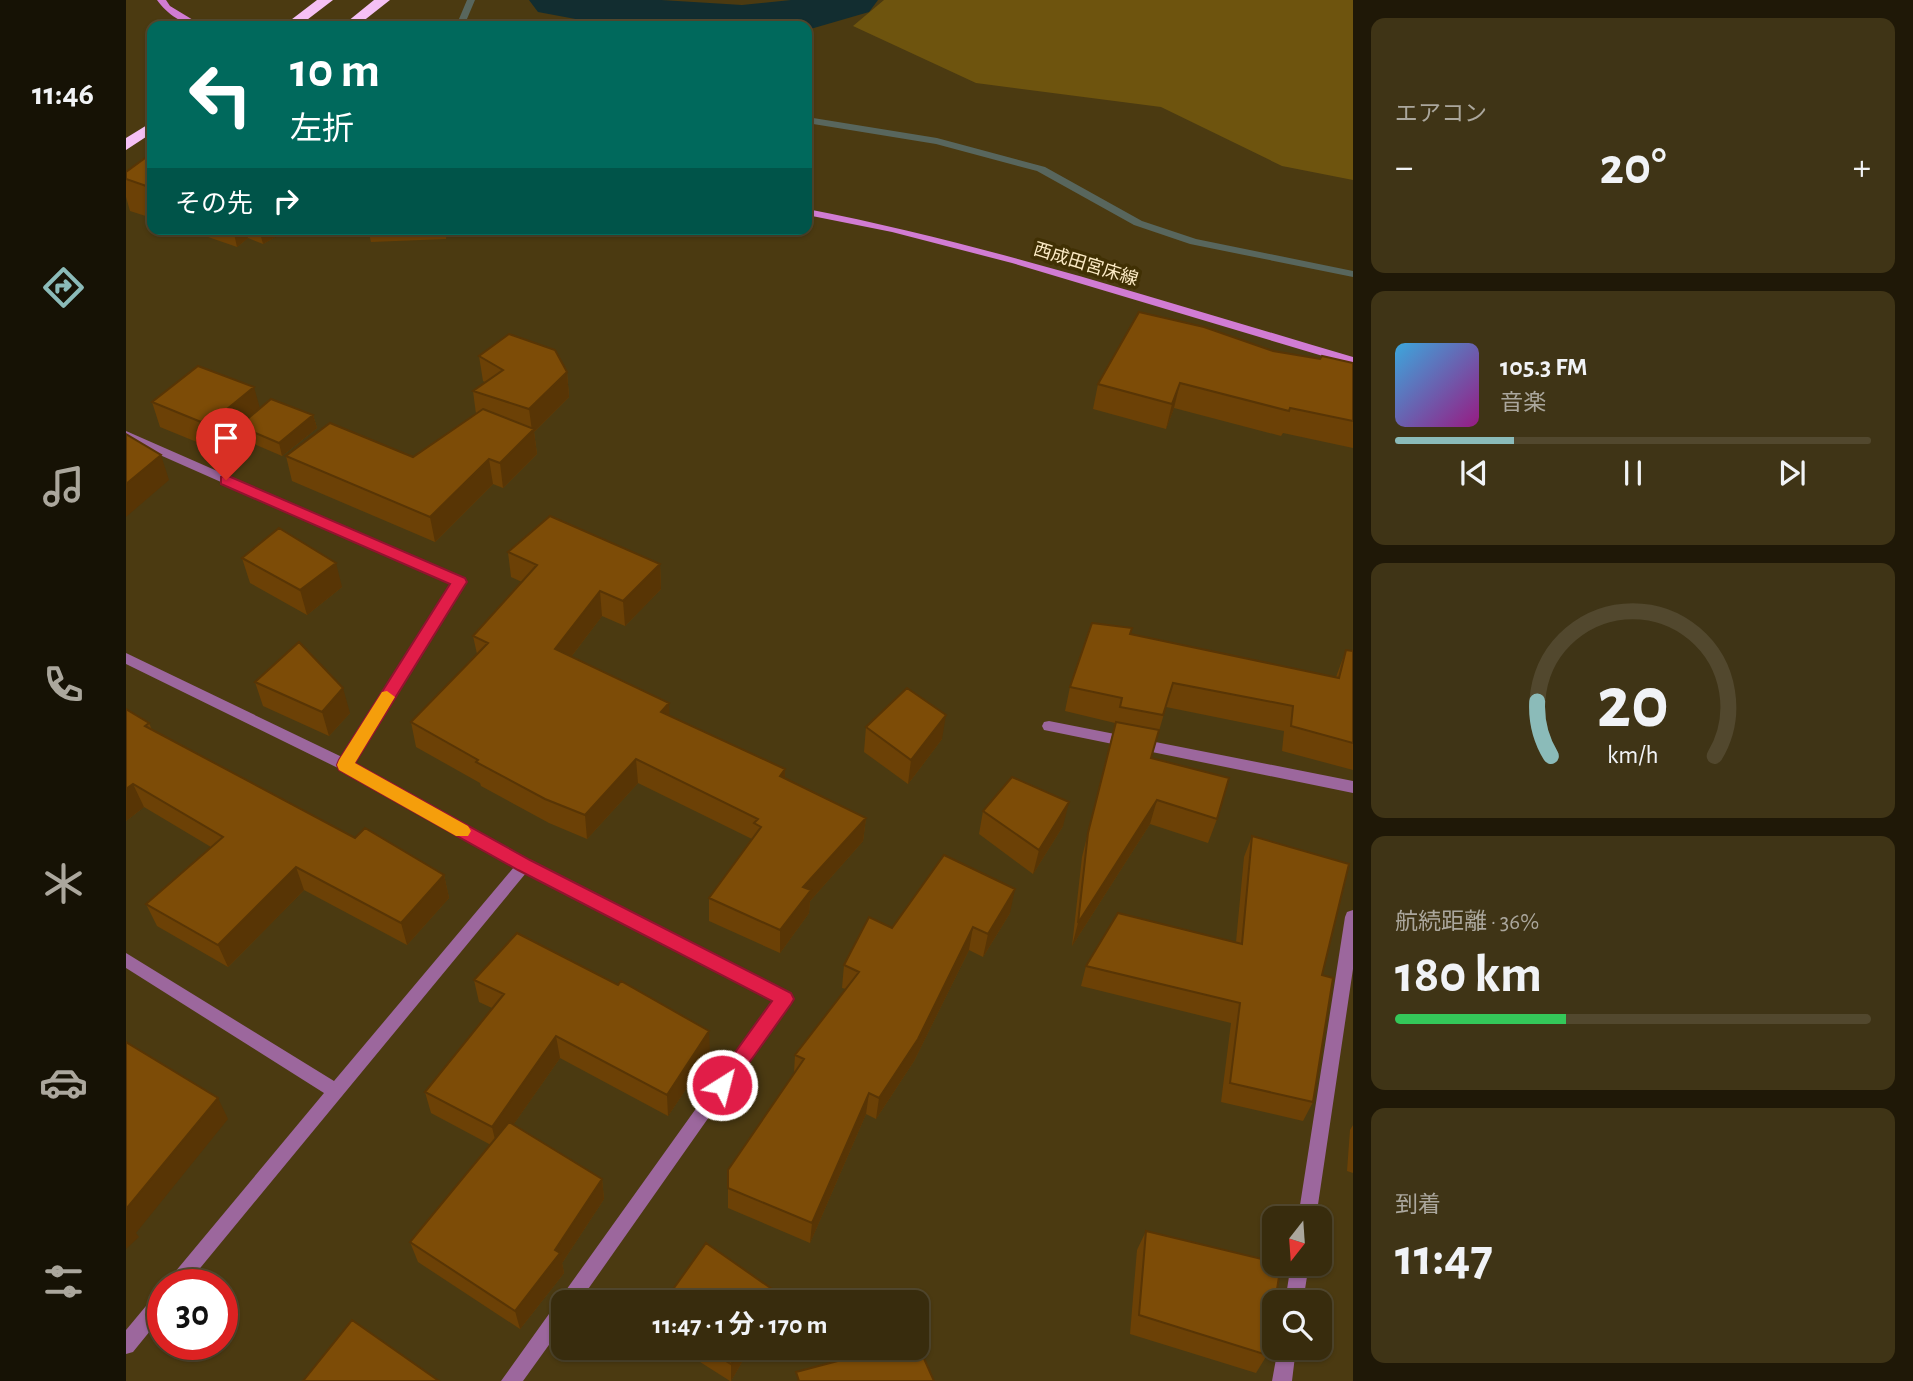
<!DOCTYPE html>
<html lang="ja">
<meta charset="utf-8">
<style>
body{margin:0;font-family:"Alegreya Sans","Noto Sans JP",sans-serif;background:#3f3416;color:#f1f3f6;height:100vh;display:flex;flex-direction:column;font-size:26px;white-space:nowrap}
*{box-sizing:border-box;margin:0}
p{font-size:23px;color:#aba79d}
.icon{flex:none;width:38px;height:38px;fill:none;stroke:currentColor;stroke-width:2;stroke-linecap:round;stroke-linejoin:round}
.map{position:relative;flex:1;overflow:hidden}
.side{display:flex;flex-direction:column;gap:18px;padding:18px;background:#1f1807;width:560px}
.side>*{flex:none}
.guide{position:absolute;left:21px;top:21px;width:665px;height:214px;border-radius:14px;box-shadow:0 2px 5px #0004,0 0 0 2px #52482e;background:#00695c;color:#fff;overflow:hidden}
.needle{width:46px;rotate:197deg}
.tools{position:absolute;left:1136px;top:1206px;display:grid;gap:14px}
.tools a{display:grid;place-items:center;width:70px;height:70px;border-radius:14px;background:#382c0d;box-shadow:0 2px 5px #0004,0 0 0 2px #52482e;font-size:35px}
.speed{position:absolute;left:21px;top:1269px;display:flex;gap:14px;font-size:35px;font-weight:700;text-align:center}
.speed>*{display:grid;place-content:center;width:91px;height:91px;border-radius:50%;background:#382c0d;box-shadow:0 2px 5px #0004,0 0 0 2px #52482e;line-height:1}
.speed .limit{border:10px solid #d22;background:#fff;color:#111}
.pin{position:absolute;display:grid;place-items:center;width:60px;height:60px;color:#fff;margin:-72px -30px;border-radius:50% 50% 50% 0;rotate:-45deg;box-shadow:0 0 7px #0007}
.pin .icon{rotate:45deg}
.me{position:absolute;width:77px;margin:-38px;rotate:36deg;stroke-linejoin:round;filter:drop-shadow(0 0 5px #0008)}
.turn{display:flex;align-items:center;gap:24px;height:147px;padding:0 28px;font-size:32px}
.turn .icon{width:91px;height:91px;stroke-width:2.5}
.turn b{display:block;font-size:49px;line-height:60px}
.then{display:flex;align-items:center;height:66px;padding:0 28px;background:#0003;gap:14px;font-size:26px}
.big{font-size:52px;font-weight:700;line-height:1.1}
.side .tile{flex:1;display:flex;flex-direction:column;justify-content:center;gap:10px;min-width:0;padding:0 24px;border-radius:14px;background:#3f3416}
.side .dial{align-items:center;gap:0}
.dial svg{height:182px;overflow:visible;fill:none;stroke:#52482e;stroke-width:7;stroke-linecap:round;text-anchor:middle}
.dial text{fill:#f1f3f6;stroke:none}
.song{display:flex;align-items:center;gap:21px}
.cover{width:84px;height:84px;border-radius:10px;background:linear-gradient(135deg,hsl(200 70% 55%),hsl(310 70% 35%))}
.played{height:7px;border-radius:4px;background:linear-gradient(90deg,#8bbbb9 25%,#52482e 25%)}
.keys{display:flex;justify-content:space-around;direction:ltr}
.heat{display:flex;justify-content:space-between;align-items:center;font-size:38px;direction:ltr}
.charge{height:10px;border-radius:5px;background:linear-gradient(90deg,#34c759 36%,#52482e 0)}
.trip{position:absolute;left:425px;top:1290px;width:378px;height:70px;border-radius:14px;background:#382c0d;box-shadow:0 2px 5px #0004,0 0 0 2px #52482e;font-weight:700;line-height:70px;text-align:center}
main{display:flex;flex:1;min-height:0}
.dock{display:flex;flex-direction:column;width:126px;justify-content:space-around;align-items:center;background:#161205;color:#aba79d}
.dock .icon{width:49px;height:49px}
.dock .active{color:#8bbbb9}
.dock b{font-size:32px;color:#f1f3f6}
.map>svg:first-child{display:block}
.green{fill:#6e540e}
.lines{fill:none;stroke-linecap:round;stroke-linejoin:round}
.stream{fill:#58665d;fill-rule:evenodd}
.river{fill:#122d30;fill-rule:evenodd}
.street{fill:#9c679d;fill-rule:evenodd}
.secondary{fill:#d17cd3;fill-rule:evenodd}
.highway{fill:#f5c0f5;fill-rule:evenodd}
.wall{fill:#6c4106}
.shaded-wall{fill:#583505}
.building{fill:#7d4c07;stroke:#583505;stroke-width:2}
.route{fill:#e11d48;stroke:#92132f;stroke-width:2}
.slow{fill:#f59e0b}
.labels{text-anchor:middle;stroke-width:7;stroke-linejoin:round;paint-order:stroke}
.far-street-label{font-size:18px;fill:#fcebc6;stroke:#403004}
</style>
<main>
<nav class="dock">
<b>11:46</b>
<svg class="icon active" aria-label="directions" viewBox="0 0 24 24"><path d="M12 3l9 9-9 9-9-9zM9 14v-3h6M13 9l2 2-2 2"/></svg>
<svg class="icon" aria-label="music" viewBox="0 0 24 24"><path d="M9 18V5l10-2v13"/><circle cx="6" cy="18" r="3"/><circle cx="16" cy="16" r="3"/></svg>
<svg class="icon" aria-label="phone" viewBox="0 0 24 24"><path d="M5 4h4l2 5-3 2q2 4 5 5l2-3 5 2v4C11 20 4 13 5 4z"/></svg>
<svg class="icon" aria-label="climate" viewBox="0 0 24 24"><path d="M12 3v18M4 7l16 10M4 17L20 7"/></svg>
<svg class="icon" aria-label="car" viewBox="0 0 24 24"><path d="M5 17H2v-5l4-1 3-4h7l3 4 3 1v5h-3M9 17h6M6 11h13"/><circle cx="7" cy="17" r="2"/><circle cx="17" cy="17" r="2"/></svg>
<svg class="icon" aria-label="filters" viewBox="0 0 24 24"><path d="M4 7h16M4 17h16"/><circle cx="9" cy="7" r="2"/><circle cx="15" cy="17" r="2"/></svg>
</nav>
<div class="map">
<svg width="1227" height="1381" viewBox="0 0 1227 1381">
<rect width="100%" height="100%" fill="#4b3a11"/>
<path class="green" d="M758,0H1227V180L1156,166L1035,107L850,83L727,26Z"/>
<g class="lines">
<path class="stream" d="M341,0H349L338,26H330Z
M681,117L811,138L919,167L1016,221L1070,239L1227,271V277L1064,244L1008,225L911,171L810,144L681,123Z"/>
<path class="river" d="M403,0H535L616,5L665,0H752L743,12L681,30V26H487L412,12Z"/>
<path class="street" d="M0,431L338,579L340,582L338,585L228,763L403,861L664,994L666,999L453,1302H438V1324L397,1381H375L647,1001L400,873L61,1284H41L44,1278L198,1093L0,968V953L208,1081L388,867L214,769L0,664V653L216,757L325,584L0,440Z
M923,721L1227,781V793L923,731L918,730L916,726L918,722Z
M1227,910V969L1190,1218H1172L1219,917L1221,912Z
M1165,1264H1183L1177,1302H1159Z
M37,1291V1315L7,1352L0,1354V1330L30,1294Z
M1152,1348H1170L1166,1381H1146Z"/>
<path class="secondary" d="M31,0H40L44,6L77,26C59,27 41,14 31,0Z
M681,209C866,245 1046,304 1227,357V365L886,263L766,232L681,215Z"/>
<path class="highway" d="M191,0H207L173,26H157Z
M248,0H264L231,26H216Z
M26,122V133L0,150V138Z"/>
</g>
<path class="wall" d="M26,153V218L4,211L0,197V172Z
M59,229H163L137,244L122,238L111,247Z
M242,229H321L320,239L245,242Z
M1147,351L1194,359L1227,363V448L1157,433L1155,436L1048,408L1040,429L967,409L972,384Z
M353,356L441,372L443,397L408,432L411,454L377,488L367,484L309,542L166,481L160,456L287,457L350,414L347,391L359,382L357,381Z
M26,402L134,409L187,415L191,428L156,456L116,439L114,430L98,443L91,440L83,447L34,427Z
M382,552L534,564L535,589L499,626L476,616L445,657L544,716L659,779L740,818L737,841L684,901L683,913L654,953L583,921V898L626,839L512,783L461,839L423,823L355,786L354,783L290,747L285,722L351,654L347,636L396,582L385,577Z
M116,558L216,587L181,615L124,583Z
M1004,634L1210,677L1220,650L1227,651V770L1156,751L1158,731L1040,707L1025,758L1091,819L1082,843L1024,824L946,946L956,857L989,723L939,711L944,687Z
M129,682L224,713L203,736L137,706Z
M0,709L23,723L26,730L229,838L318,875L323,898L281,945L178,890L102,967L31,926L20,904L85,847L18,807L0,821Z
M740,727L816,739L782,784L738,752Z
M857,811L937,826L907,874L853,834Z
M1126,836L1196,975L1187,1102L1177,1121L1095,1102L1105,1023L955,986L960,966L1110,942L1118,857Z
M884,913L857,957L843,950L788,1061L750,1119L740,1114L684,1243L602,1208V1170L668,1073L669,1055L720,989L716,988L718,965L766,928Z
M348,980L584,1053L542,1116L434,1058L387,1125L476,1179L478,1199L436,1263L438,1273L394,1329L292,1262L284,1242L365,1145L305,1113L299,1092L366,1008L353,1002Z
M1227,1125V1173L1221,1171L1224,1130Z
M1020,1231L1141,1355L1130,1373L1004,1334L1011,1250Z
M552,1348H624L605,1381H604Z"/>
<path class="shaded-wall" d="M107,229H120L122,238L111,247Z
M133,229H163L137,244Z
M441,372L443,397L408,432L411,454L377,488L374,463L406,431L403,409Z
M1054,383L1048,408L1040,429L1046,404Z
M128,387L135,412L113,426L114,430L98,443L90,418Z
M83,415L91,440L83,447L75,422Z
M187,415L191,428L156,456L153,443Z
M35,455L43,480L0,517V484Z
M363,459L367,484L309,542L304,517Z
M210,563L216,587L181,615L174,590Z
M534,564L535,589L499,626L497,601Z
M474,591L476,616L432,674L429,649Z
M217,688L224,713L203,736L196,712Z
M543,703L544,727L535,712Z
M820,715L816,739L782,784L785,760Z
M510,759L512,783L461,839L459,815Z
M659,769V793L654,776Z
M7,784L18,807L0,821V789Z
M1031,800L1024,824L946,946L952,923Z
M943,802L937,826L907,874L913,850Z
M740,818L737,841L684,901L683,913L654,953V930L677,887Z
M170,867L178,890L102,967L92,945Z
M318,875L323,898L281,945L275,923Z
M889,889L884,913L857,957L862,934Z
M847,927L843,950L788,1061L750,1119L753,1098Z
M583,1031L584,1053L542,1116L541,1095Z
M430,1036L434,1058L371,1148L366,1127Z
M743,1093L740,1114L684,1243L686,1223Z
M92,1098L102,1119L10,1233L13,1237L0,1249V1209Z
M476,1179L478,1199L436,1263L438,1273L394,1329L389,1311Z
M646,1289L645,1302H639Z
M614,1348H624L605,1381V1364Z"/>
<path class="building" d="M26,153V188L0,179V172Z
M1013,312L1078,327L1147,351L1194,359L1196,356L1227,363V421L1164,408L1163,411L1054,383L1046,404L972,384Z
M383,334L429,350L441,372L403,409L347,391L377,370L353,356Z
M72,366L128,387L90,418L83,415L75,422L26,402Z
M145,399L187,415L153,443L113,426Z
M357,409L408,429L374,463L363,459L304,517L160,456L204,423L287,457Z
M0,434L35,455L0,484Z
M424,516L534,564L497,601L474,591L429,649L543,703L535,712L659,769L654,776L740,818L677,887L685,890L654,930L583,898L635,827L628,823L632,819L510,759L459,815L419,799L350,762L352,760L285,722L362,643L347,636L411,565L382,552Z
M153,528L210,563L174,590L116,558Z
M966,623L1006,628L1004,634L1213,678L1220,650L1227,651V743L1165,726L1167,706L1047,683L1037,715L994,707L996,698L944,687Z
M173,642L217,688L196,712L129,682Z
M781,688L820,715L785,760L740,727Z
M0,709L23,723L19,726L229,838L239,828L318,875L275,923L170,867L92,945L20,904L97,837L7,784L0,789Z
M990,722L1033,730L1025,758L1103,778L1091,819L1031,800L952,923L962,833Z
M886,777L943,802L913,850L857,811Z
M1126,836L1223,864L1196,975L1207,978L1187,1102L1104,1083L1114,1003L960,966L992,913L1116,944Z
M818,855L889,889L862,934L847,927L792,1039L753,1098L743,1093L686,1223L602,1188V1170L678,1059L669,1055L733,972L718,965L743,917L766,928Z
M391,933L492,985L495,981L583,1031L541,1095L430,1036L366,1127L299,1092L378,994L348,980Z
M0,1042L92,1098L0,1209Z
M383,1122L476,1179L429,1250L434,1253L389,1311L284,1242Z
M1020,1231L1148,1262V1264H1155L1149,1302H1148V1310L1141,1355L1013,1315Z
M580,1243L646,1289L639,1302H538Z
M226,1320L313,1381H177Z
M791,1343L808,1381H673L670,1372L761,1348H791Z
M579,1348H614L605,1364Z"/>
<path class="route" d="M100,475L339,578L341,582L339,585L229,763L404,860L665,993L668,999L665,1004L603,1091L596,1094L590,1091L587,1085L590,1079L646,1001L392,870L213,770L211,765L213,760L324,584L95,484V477Z"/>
<path class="slow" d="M261,691L269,697L229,763L342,826L345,831L342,836H330L213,770L211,765L213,760L256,692Z"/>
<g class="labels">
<g class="far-street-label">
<text transform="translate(960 264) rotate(17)" y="6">西成田宮床線</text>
</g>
</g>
</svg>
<div class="tools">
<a><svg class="needle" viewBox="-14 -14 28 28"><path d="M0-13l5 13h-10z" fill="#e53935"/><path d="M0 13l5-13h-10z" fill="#aba79d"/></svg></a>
<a><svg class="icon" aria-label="search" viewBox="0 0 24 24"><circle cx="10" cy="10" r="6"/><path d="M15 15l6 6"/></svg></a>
</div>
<div class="speed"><div class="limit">30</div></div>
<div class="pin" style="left:100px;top:480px;background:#d93025"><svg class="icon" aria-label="arrive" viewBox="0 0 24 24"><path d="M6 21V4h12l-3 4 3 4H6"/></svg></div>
<svg class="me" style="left:596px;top:1085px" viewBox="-20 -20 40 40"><circle r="17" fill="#e11d48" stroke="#fff" stroke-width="3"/><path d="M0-11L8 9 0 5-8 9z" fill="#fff"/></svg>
<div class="trip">11:47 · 1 分 · 170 m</div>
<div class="guide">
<div class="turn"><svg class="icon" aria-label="left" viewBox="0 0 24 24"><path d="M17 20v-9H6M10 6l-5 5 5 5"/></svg><div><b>10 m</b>左折</div></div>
<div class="then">その先<svg class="icon" aria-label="right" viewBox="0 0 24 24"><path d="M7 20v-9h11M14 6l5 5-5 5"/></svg></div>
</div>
</div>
<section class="side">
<div class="tile"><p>エアコン</p>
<div class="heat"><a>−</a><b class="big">20°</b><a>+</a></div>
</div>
<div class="tile">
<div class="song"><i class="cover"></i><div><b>105.3 FM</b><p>音楽</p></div></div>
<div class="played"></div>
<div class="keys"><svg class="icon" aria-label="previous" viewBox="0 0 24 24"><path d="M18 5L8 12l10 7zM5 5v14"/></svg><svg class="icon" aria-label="pause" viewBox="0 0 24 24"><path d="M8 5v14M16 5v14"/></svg><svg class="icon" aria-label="next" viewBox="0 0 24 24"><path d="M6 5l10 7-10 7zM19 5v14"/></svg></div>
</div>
<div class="tile dial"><svg viewBox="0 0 100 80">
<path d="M14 69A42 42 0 1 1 86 69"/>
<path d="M14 69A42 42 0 0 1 8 45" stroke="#8bbbb9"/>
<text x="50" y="56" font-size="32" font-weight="700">20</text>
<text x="50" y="72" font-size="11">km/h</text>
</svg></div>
<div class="tile"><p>航続距離 · 36%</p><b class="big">180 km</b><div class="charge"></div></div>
<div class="tile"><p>到着</p><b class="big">11:47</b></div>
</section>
</main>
